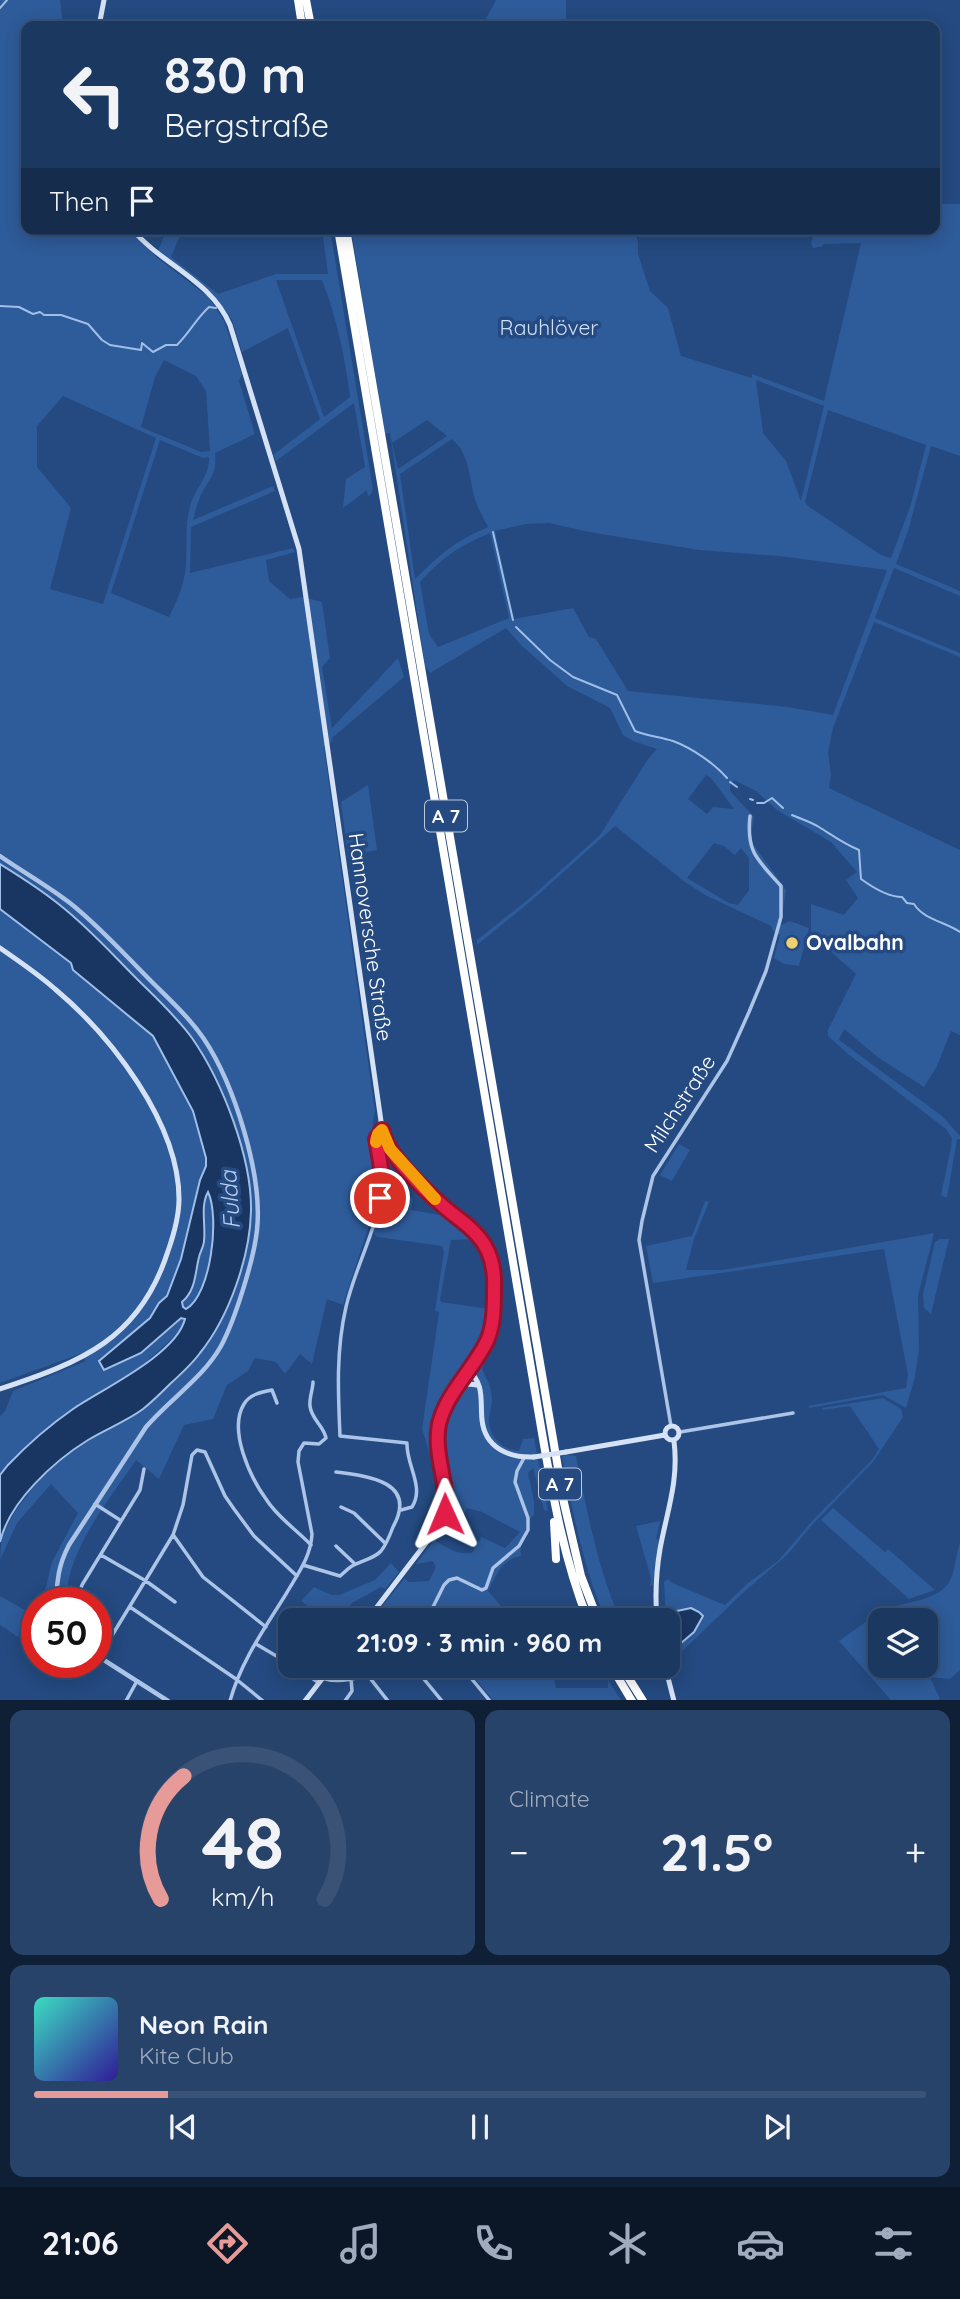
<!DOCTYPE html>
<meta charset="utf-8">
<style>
body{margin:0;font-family:Quicksand,sans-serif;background:#28436a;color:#f1f3f6;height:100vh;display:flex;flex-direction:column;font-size:26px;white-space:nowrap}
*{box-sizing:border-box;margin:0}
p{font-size:23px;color:#a0acbd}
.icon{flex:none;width:38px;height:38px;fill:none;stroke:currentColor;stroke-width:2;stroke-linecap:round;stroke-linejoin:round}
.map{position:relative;height:1700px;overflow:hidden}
.drawer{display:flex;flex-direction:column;gap:10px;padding:10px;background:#0f1f35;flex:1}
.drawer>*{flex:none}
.top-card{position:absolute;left:21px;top:21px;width:919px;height:214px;border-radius:14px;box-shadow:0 4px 18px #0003,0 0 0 2px #395276;background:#1b3861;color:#f1f3f6;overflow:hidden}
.buttons{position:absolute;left:868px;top:1608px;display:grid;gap:14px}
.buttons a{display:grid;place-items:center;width:70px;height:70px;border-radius:14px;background:#1b3861;box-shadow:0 4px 18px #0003,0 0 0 2px #395276;font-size:35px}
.speed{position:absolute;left:21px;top:1587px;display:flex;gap:14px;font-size:35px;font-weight:700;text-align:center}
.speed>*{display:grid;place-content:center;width:91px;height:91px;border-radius:50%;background:#1b3861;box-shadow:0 4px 18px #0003,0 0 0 2px #395276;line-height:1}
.speed .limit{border:10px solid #d22;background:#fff;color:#111}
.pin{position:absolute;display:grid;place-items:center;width:60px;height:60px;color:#fff;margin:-30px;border:4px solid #fff;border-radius:50%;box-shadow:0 2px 7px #0007}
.me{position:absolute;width:77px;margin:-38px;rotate:359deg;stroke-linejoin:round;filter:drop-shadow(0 0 5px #0008)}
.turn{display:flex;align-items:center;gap:24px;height:147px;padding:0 28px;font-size:32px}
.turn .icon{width:91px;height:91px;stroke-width:2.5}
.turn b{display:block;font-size:49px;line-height:60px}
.then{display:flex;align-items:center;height:66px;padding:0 28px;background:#0003;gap:14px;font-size:26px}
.big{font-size:52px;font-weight:700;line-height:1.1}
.drawer .tile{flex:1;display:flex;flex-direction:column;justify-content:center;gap:10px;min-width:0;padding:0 24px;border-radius:14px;background:#28436a}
.drawer .dial{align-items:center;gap:0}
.dial svg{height:182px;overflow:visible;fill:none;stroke:#395276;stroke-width:7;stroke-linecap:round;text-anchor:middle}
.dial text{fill:#f1f3f6;stroke:none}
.song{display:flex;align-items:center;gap:21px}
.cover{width:84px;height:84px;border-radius:10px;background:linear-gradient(135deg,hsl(170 70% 55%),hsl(250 70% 35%))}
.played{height:7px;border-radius:4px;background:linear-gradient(90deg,#e69b98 15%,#395276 15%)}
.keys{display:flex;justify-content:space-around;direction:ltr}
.heat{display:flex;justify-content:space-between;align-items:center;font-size:38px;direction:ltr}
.drawer .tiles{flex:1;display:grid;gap:10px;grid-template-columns:1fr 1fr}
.tile:last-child{grid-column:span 2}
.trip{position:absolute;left:278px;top:1608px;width:402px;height:70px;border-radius:14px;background:#1b3861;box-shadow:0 4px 18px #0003,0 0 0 2px #395276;font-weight:700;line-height:70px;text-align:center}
.tab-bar{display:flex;height:112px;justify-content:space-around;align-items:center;background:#0b1627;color:#a0acbd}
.tab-bar .icon{width:49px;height:49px}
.tab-bar .current{color:#e69b98}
.tab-bar b{font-size:32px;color:#f1f3f6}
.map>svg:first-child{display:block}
.green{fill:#2e5b99;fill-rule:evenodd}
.water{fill:#193561;stroke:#9fbfe8;stroke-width:2;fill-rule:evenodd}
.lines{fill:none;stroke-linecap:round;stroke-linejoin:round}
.stream{stroke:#9fbfe8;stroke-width:2}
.minor{stroke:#abc4e7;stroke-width:3.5}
.tertiary{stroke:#abc4e7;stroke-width:4.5}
.secondary{stroke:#d5e2f6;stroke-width:5}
.motorway{stroke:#fff;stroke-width:8}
.secondary-bridge{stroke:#d5e2f6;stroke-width:5}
.route-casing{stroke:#92132f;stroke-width:18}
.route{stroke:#e11d48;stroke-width:12}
.slow{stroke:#f59e0b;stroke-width:12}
.poi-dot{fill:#f1cf6e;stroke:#244a81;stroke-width:2.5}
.labels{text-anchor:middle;stroke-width:7;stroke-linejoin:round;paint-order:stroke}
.shield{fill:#244a81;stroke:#bdc9d9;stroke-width:2}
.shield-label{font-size:19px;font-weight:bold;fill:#fff}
.park-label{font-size:21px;fill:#cedff5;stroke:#244a81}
.street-label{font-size:21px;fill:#fff;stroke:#244a81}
.poi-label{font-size:21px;font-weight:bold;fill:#fff;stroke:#244a81;text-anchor:start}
.water-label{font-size:23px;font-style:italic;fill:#b6ceef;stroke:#244a81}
</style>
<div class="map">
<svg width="960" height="1701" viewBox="0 0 960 1701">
<rect width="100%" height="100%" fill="#244a81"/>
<path class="green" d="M0,0H60L63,26H26V229H129L156,257L207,296L216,308L224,321L242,374L239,381L255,434L215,453C217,477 209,478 200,497C197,504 195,512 193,520L273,486L275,491L191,527L190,573L293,548L295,552L266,560L269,581L290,599L303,597L322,602L330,658L322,667L332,728L398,658L404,677L333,737L331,742L324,747L375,1112C366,1144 386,1180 373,1211L367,1201L358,1199L356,1205L364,1208L366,1207L372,1216L343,1305L327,1299L312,1364L300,1354L285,1374L276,1362L255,1358L248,1371L227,1385L213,1419L184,1425L159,1479L136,1460C110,1499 63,1555 67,1603H42L52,1562L78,1513L51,1484L17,1523L0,1560L2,1535L16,1510L45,1472L187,1367L200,1354L222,1320L238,1280L251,1209L246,1171L237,1129L172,1014L72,914L37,887L0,864ZM164,360L196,376L206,391L210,451L201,452L141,427L155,377ZM63,396L156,438L103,604L50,589L71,508L37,467V426ZM160,440L203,458L209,457C210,477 194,489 190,507C183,531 190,558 183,582C180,594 174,607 169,617L111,593Z
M496,0H566V26H482Z
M935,204H960V456L931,446L908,531L896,564L960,591V596L894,568L875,618L960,653V657L874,622L833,728L828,752L831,775L829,788L960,850V1035L951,1031L937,1066L924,1087L879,1058L844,1029L839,1040L942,1116L960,1136V1139H957L947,1198L941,1195L951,1147L952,1138L946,1129L848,1054L828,1036V1030L856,974L811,934V904L844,915L858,898L846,880L857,872L831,842L777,810L756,791L734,780L730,786V791L754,817L751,834L753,844L786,890L781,925L790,921L809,928L799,966L784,964L774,958L780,935L773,931L771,926L705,895L685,882L615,826L531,901L477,945V940L530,898L600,835L648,759L657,749L633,741L623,735L610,708L567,686L521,645L506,628L430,673L425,666L390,433L385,434L351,229H634L638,242V254L650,291L668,308L681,356L752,378V374L824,401L861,243L823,244V246L813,248L811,243L813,237L908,234V229H934ZM756,380L824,406L801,501L786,461L763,433ZM828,410L926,445L911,504L891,558L881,555L808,506L805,502ZM427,420L447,436L398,469L392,443ZM452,439C469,454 469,475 474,496C477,507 483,517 488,527C452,543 443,552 415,579L400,474ZM549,523L589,532L699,550L779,556L887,570L833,715L788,707L628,691L596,639L589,637L573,608L514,619L495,531L526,524ZM490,533L509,618L438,647L429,634L420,582C443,557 459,546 490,533ZM706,775L711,778L734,809L713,807L707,814L688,799ZM714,843L724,846L735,855L741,848L749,858V890L738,905L729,903L687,878Z
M167,229H183L171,257L218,294L276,274H328L322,229H330L373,489L371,494L368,497L367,490L343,508L346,479L365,467L354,403L276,461L273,455L320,419L288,328L242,352L232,320L214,295L158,251ZM276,280H322C337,319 345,357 350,397L324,417Z
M368,785L377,850L348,855L341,802Z
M0,909L71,963L74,970L152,1036L193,1111L206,1158L208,1192L213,1206V1237L210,1258L201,1290L185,1318L183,1326L176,1335L136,1371L71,1411L18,1454L0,1475V1416L5,1411L13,1391L86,1361L80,1354L0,1383Z
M679,1144L690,1150L672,1181L660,1175Z
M384,1147L392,1158L386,1194L413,1198L411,1210L452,1217L478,1239L451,1240L440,1299L441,1302L489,1309L481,1337L492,1345L482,1369C487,1379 492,1388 492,1400C492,1406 490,1411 489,1417C487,1435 502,1450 519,1451L523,1439L534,1438L548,1511L544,1510L533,1468L528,1473L534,1501V1515L527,1521C526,1534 519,1542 521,1556C501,1560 497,1574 488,1591L513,1620H426L419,1615L392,1608L380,1620H371L405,1578L408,1582L429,1581L436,1567L433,1561L416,1564L434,1540C447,1548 457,1555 472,1553L481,1537L505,1548L520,1532L482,1512L467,1508L458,1528L445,1523L449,1499L443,1493L422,1429L439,1312L435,1311L444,1252L442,1246L377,1237L372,1231L379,1211L384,1186L380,1151Z
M705,1201L709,1202L694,1239L686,1270H723L934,1233L918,1296L919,1349L915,1377L906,1408L883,1395L809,1408L808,1406L906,1388L908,1375L884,1249L653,1283L646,1246L692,1236Z
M940,1239H949L931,1314L924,1308L923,1294L935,1242Z
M883,1398L901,1409L903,1417L873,1462L811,1526L788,1554L744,1592L672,1661L669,1645V1625V1630H673L668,1617V1620H666L664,1582L668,1579L672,1583L725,1605L748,1583L778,1561L813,1520L872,1460L879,1449L850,1406L823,1410L822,1408Z
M569,1455L576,1456C587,1512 598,1568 620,1620H606C583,1567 573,1513 562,1456Z
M833,1508L885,1552L888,1549L935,1590L909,1599L821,1520Z
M660,1521L656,1539L659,1540L653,1585L650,1586L651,1578L636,1526Z
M960,1543V1670L950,1679L930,1677L940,1699L937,1700H891L839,1641C856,1629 872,1616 891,1608C908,1601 934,1601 947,1585C956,1573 955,1556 960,1543ZM926,1620V1666H880V1620Z
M391,1563L399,1572L385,1589L381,1587L352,1603L347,1611L343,1608L339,1614V1620L325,1616L324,1618L301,1601L314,1587L331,1595H339L375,1580Z
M0,1596L37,1617V1625L28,1621L18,1637L0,1625Z
M464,1666H470L479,1678L491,1670L489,1666H548L553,1675L556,1688H608V1680L621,1700H493Z"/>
<path class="water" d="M0,864C21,877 42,890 61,906C89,928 113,955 137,979C156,998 176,1016 192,1038C222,1081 252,1157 251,1211C250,1257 229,1317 200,1353C192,1364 181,1374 170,1384C162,1392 153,1401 143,1409C127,1421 106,1429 88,1440C54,1461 9,1502 0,1542V1475L8,1465C27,1445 50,1425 73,1409C102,1389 176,1355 185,1319L181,1318L141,1353L104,1370L99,1361L150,1318L159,1303L167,1296L181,1259L200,1180L206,1166V1158L193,1111L153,1036L73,970L71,963L0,909ZM208,1192C220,1217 211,1295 186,1309L183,1307L182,1302C196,1290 195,1273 199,1257C200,1252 204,1246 204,1241C206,1226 200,1206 208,1192Z
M691,1608L699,1612L703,1616L694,1632L680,1644L674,1638L678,1632L675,1615L677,1611Z"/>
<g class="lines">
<path class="stream" d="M0,8L7,0
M0,306L19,307L33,314L40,312L44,315H61L88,324L102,340L110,345L141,350L142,343L153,352L166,345H177C191,331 195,320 209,307L216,308
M493,532L513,620
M516,627L550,660L573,677L617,695L635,731C648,736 660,737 673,741C692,748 715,764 727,778
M730,782L737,787
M750,799L753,800
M757,803H764L772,798L783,808
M792,815C801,819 811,822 819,827C832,835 844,844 859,850L861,879C872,887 888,897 902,897L907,903L914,904C924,920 946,922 960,932"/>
<path class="minor" d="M381,1131L376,1139C378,1155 383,1171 382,1187C378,1228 355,1267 346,1307C336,1350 338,1392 340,1436L407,1443C406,1465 425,1487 412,1507L401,1510
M277,1403L272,1390C262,1392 250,1394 244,1404C228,1430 250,1477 266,1499C277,1517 297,1530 311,1545
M671,1426L639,1240L642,1221L653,1176L727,1061L749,1012L766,971L781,917V886C758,860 746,853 750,816
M680,1432L793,1413
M95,1504L120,1520
M341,1507L354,1513L385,1543
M174,1536L203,1577L266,1627
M336,1546L355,1564
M101,1555L146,1581L175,1602
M303,1565L340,1576C344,1573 347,1569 352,1566C360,1561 374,1559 381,1551C386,1545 390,1535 393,1527C418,1482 369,1476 336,1472
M86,1603L81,1588L82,1585L140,1490L144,1469
M130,1607L236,1679L263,1701
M382,1620L392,1610L422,1618L431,1611L444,1585L449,1580L457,1578L482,1590L486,1588L493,1568L519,1546L528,1530V1518L515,1482L517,1471L524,1458
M256,1644L290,1664
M99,1657L173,1535L183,1505L192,1455L197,1450L205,1452L225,1496L234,1509L254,1536L297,1576
M295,1666L319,1683
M461,1666L490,1701
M414,1667L442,1701
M366,1673L388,1701
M322,1678C336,1683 364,1681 370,1666
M126,1701L137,1681
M230,1701C241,1661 265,1628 286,1594C297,1575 311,1557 312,1534L298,1462L299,1451L304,1443L319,1444L326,1438C324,1426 311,1419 310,1406C309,1398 313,1389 313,1382
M345,1701L352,1691L351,1678"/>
<path class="tertiary" d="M0,856C23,872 48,886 70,903C99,926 124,954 150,980C169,999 189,1017 204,1039C234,1084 263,1175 257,1230C254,1259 235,1320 221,1346C203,1378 170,1399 146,1427L69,1545C59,1564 56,1581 57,1603
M96,1655L168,1701"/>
<path class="secondary" d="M99,26L104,0
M132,229C162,265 211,280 230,325L299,549L383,1135L390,1149L430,1194L471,1229L485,1245L494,1272V1308L487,1341L447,1402L439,1426L438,1443L446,1499L442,1522L367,1620
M0,948C19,961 38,974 55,989C111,1036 179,1123 179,1199C179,1217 174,1234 168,1251C140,1339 82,1362 0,1389
M468,1370C485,1384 480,1401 482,1420C485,1448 509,1458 534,1457
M459,1386L469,1384L477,1385
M665 1433a7 7 0 1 1 14 0a7 7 0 1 1-14 0Z
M566,1452L665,1435
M657,1620C655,1597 656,1573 660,1549C667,1511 679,1481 674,1441
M665,1666L674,1701
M305,1701L332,1666"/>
<path class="motorway" d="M298,0L302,26
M306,0L311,26
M338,229L542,1433C553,1497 564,1560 588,1620
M346,229L564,1503L581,1576L598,1620
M554,1522L556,1559
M573,1612L579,1620
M611,1666L632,1701
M621,1666L643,1701"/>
<path class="secondary-bridge" d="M534,1457L566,1452"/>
</g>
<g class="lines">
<defs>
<path id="route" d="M380,1198L382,1173L376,1139L382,1130C387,1154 422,1188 441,1204C452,1215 467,1223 477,1235C491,1250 495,1269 494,1289C494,1307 494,1325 487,1341C473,1370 447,1392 439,1424C433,1454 449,1483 445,1514"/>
</defs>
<use href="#route" class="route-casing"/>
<use href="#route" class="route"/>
<path class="slow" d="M376,1142L378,1134L382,1130L390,1149L435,1199"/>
</g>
<circle class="poi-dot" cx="792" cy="943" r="7"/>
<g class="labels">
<g class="shield">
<rect x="425" y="800.5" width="42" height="31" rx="5"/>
<rect x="539" y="1468.5" width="42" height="31" rx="5"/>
</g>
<g class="shield-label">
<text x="446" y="823">A 7</text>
<text x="560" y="1491">A 7</text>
</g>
<g class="park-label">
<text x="549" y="335">Rauhlöver</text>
</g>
<g class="street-label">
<text transform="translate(370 937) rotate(82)" y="7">Hannoversche Straße</text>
<text transform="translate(680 1104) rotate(-57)" y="7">Milchstraße</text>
</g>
<g class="poi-label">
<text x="806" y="950">Ovalbahn</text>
</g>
<g class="water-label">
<text transform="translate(230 1200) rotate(-94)" y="8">Fulda</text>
</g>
</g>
</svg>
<div class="buttons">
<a><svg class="icon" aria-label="layers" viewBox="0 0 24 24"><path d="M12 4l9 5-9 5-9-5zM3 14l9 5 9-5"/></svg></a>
</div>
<div class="speed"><div class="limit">50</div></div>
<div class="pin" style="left:380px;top:1198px;background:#d93025"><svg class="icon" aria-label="arrive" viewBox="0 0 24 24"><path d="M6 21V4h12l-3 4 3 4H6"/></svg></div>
<svg class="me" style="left:445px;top:1514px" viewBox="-20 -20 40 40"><path d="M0-17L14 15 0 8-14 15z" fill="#e11d48" stroke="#fff" stroke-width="4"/></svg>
<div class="trip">21:09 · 3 min · 960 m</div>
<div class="top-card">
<div class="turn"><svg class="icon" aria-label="left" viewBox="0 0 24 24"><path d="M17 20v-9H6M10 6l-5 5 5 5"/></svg><div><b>830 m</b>Bergstraße</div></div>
<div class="then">Then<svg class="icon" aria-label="arrive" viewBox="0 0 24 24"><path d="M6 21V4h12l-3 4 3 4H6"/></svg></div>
</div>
</div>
<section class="drawer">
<div class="tiles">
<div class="tile dial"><svg viewBox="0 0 100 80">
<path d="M14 69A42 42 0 1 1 86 69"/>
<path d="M14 69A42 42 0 0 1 24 15" stroke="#e69b98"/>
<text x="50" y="56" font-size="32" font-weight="700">48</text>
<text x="50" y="72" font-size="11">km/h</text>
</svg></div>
<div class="tile"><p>Climate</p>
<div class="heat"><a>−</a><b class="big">21.5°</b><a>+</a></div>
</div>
<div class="tile">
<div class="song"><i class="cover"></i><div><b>Neon Rain</b><p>Kite Club</p></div></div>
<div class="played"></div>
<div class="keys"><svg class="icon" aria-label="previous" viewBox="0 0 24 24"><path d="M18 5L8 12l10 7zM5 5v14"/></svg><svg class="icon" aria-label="pause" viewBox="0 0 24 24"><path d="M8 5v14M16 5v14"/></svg><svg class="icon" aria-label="next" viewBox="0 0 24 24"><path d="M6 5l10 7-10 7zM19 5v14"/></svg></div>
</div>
</div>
</section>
<nav class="tab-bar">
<b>21:06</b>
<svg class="icon current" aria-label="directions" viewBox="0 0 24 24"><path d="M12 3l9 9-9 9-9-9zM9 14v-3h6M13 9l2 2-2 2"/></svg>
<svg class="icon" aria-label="music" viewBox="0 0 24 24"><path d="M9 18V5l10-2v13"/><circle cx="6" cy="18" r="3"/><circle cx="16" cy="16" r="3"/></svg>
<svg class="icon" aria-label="phone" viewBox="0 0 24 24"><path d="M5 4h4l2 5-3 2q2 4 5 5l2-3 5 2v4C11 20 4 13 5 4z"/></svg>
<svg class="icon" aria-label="climate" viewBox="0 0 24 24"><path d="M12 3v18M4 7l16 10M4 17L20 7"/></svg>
<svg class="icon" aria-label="car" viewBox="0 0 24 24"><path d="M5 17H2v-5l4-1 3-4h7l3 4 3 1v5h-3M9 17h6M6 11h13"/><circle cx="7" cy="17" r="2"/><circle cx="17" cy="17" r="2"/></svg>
<svg class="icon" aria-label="filters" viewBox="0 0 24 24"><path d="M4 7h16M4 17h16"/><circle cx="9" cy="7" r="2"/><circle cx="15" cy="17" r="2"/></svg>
</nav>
